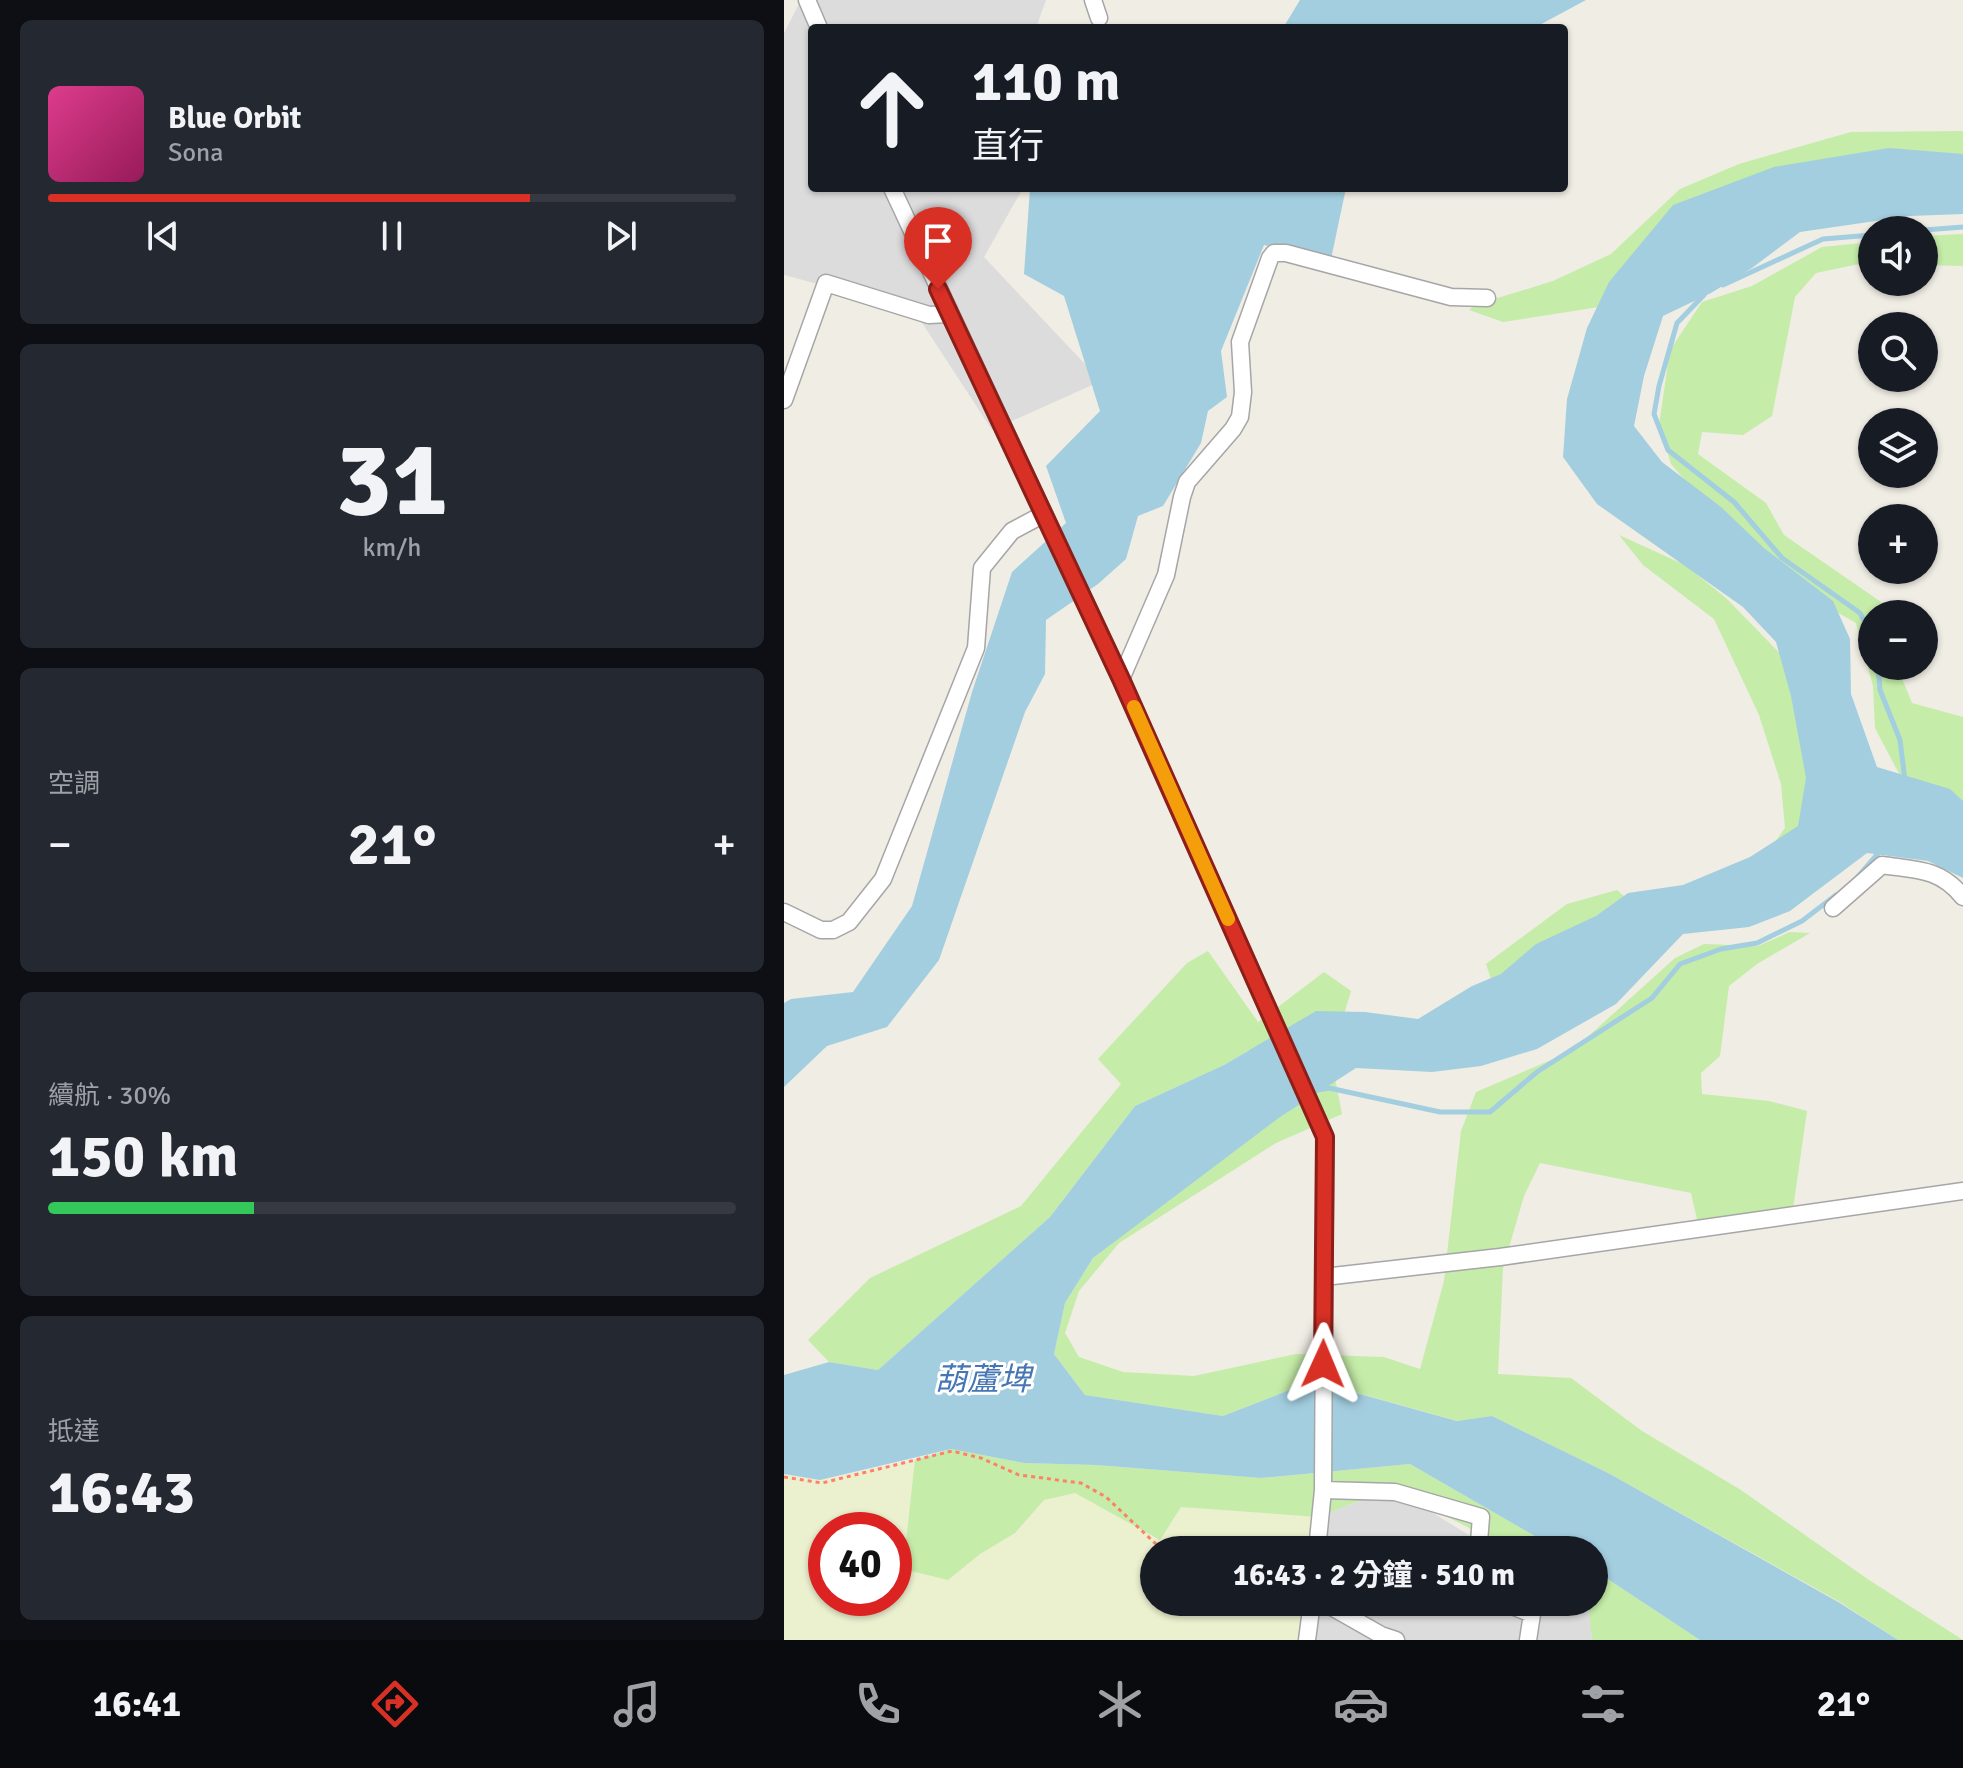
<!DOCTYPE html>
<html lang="zh-TW">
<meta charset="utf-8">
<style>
body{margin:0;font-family:Signika,"Noto Sans TC",sans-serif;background:#242831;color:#f1f3f6;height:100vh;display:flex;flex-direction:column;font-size:30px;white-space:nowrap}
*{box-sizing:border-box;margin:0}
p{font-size:26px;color:#9ea1a6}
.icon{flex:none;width:44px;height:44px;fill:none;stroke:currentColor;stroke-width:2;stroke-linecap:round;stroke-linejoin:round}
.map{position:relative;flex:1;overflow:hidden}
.details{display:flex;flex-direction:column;gap:20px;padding:20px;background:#0d0f14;width:784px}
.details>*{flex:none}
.banner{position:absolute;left:24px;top:24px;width:760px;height:168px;border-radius:8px;box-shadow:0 2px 6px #0004;background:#171b24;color:#f1f3f6;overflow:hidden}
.buttons{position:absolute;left:1074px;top:216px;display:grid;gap:16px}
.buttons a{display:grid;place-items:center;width:80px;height:80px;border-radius:50%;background:#171b24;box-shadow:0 2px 6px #0004;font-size:40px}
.speed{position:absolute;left:24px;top:1512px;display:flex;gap:16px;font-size:40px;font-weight:700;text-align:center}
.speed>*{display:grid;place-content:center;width:104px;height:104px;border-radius:50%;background:#171b24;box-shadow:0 2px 6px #0004;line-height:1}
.speed .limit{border:12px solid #d22;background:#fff;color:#111}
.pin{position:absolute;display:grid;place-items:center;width:68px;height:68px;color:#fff;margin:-82px -34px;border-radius:50% 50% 50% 0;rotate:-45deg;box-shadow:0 0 8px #0007}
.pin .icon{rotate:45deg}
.me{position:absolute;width:88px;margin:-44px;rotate:1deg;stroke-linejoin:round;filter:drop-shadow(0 0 6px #0008)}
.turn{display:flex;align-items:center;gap:28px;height:168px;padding:0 32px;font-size:36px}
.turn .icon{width:104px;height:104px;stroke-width:2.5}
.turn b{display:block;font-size:56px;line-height:68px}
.big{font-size:60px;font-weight:700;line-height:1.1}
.details .card{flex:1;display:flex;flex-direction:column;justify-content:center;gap:12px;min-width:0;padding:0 28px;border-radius:12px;background:#242831}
.details .dial{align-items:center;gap:0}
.dial b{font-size:104px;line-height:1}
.song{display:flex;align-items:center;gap:24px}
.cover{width:96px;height:96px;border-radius:12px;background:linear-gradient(135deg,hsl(330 70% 55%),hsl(330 70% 35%))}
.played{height:8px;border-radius:4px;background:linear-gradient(90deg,#d93025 70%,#363941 70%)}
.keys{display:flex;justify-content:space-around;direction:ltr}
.heat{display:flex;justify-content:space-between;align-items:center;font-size:44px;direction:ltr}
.charge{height:12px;border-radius:6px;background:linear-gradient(90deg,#34c759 30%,#363941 0)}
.trip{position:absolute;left:356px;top:1536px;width:468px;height:80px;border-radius:40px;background:#171b24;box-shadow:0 2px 6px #0004;font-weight:700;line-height:80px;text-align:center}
.tabs{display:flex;height:128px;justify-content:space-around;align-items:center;background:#090b0e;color:#9ea1a6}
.tabs .icon{width:56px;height:56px}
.tabs .active{color:#d93025}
.tabs b{font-size:36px;color:#f1f3f6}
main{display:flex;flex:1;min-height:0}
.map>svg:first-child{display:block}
.residential{fill:#dddcdc}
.farmland{fill:#ebf0cf;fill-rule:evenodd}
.grass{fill:#c5eca8}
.water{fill:#a3cee0}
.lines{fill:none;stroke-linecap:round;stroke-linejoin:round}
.stream{stroke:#a3cee0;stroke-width:5}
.minor-casing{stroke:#a6a6a6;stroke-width:19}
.path{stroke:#ff8067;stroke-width:3;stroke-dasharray:4 4;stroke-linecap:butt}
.minor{stroke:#fff;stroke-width:16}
.route-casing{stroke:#8d1f18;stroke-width:20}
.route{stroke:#d93025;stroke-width:14}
.slow{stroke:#f59e0b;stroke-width:14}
.labels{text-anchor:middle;stroke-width:6;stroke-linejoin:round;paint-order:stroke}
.water-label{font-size:32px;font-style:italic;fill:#4676b3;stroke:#fff}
</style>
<main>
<section class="details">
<div class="card">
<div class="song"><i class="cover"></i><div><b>Blue Orbit</b><p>Sona</p></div></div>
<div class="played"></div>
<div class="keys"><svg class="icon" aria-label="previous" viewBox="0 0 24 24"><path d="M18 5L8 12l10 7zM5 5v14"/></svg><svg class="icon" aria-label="pause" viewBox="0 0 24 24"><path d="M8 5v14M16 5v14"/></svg><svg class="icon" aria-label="next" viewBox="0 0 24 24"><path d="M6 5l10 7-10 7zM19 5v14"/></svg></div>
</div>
<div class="card dial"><b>31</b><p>km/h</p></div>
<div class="card"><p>空調</p>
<div class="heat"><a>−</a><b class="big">21°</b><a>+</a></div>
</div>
<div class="card"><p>續航 · 30%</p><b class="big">150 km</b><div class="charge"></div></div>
<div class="card"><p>抵達</p><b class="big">16:43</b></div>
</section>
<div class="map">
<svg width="1179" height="1640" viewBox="0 0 1179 1640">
<rect width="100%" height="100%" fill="#f0ede4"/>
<path class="residential" d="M17,0H262L252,28H28V188H239L200,257L317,381L208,430L129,309L0,275V33Z
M615,1492L709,1550H531L535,1517L572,1502Z
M525,1602H794L805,1608L808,1640H520Z"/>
<path class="farmland" d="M131,1460L119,1568L164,1580L196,1554L231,1533L260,1500L291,1493L376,1540L397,1507L535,1517L531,1550H370V1602H525L520,1640H0V1474L36,1480ZM42,1530H110V1598H42Z"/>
<path class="grass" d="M1179,131V182L1124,187L815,307L719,322L685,310L691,305L769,281L827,254L896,189L955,164L1067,132Z
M1179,234V266L1140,265V236Z
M1088,242V264H1075L1032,273L1011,297L988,416L959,435L918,432L914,454L982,503L1000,535L1097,602L1099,614H1088V666H1113L1128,703L1179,717V823L1133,805L1112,768L1091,728L1089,686L1072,623L1030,599L923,506L887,464L875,425L886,350L918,302L968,286L1038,247Z
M835,535L901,565L942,598L1015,673L1026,833L980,857L1001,828L997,784L975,715L930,619L859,565Z
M833,890L849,904L708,982L702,964L783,904Z
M1006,932L1026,933L973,964L945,986L936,1056L917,1073L918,1094L985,1101L1023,1111L1009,1209L914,1224L907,1193L756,1163L740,1196L719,1268L714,1374L787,1378L858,1431L957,1490L1085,1580L1179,1640H1114L1056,1602L826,1474L708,1416L674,1421L530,1381L439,1416L301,1395L270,1354L281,1303L309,1258L369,1211L465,1050L440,1065L351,1106L266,1217L94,1370L45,1362L24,1340L86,1278L237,1206L337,1084L314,1059L403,963L424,951L474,1022L540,972L567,991L547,1058L558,1114L492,1143L335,1243L295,1291L281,1333L295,1357L339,1372L410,1376L512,1354L600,1357L636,1369L660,1281L677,1131L692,1092L788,1051L891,958L920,944L974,946Z
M167,1449L240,1463L312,1465L477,1478L626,1464L775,1550H719L689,1530L615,1492L572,1502L535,1517L397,1507L376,1540L291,1493L260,1500L231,1533L196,1554L164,1580L119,1569L131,1460Z
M810,1570L916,1640H808L805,1609L795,1602H810Z"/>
<path class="water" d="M516,0H802L750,28H499Z
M1105,148L1179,154V214L1126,216L1016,232L968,268L927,293L879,316L860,376L850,426L878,462L937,507L980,548L1049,601L1066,639L1067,694L1093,767L1166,789L1179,801V878L1144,861L1083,853L1006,911L965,927L899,934L832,1004L753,1049L697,1066L648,1072L572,1068L496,1117L309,1258L281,1303L270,1354L301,1395L439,1416L529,1381L673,1421L708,1416L826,1474L1056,1603L1114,1640H916L810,1570V1550H775L626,1464L477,1478L312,1465L240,1463L167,1449L36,1480L0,1474V1375L45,1362L94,1370L266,1217L351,1106L440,1065L532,1011L581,1012L634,1019L688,986L717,974L752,944L812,916L844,893L899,885L966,857L1014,826L1022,778L1007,696L992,642L959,607L813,504L779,457L783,399L803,328L825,282L889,205L990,167Z
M246,188H562L547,259L480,245L437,351L443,397L424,411L417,443L379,506L354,516L342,559L314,584L262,620L261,674L241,712L155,960L103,1027L43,1046L0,1087V1003L7,999L69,992L128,906L188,692L228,572L282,523L262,466L316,411L280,296L240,274Z"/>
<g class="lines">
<path class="stream" d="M1140,230L1179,227
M939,285L1039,239L1088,235
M920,295L893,323L875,386L870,414L884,450L950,502L998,558L1076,613L1088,638
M1094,666L1096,690L1116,740L1121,781
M1072,879L1097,850
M534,1090L545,1088L656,1112H706L753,1072L868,998L896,964L937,949L973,943L1018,921L1052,895"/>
<defs>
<path id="minor" d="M23,0L35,28
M309,0L315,18
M108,188L337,679L541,1137L539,1490L533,1550
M0,400L42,283L145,315L165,314
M337,679L382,575L398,497L403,482L449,429L456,417L459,392L456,342L486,258L490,253H502L667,297L703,298
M1049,908L1098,865C1132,870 1156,868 1179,897
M0,912L37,930H49L65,922L99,879L192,648L198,568L228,531L260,514
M540,1277L716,1257L1179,1191
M539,1490L611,1492L697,1517L695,1542L717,1550
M539,1602L597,1635L612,1640
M718,1602L748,1614L744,1640
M523,1640L528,1602"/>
</defs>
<use href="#minor" class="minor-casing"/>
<path class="path" d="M0,1477L38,1483L168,1451L197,1458L235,1475L297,1483L322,1497L372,1544L383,1550"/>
<use href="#minor" class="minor"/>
</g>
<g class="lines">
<defs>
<path id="route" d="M154,289L337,679L541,1137L539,1364"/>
</defs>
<use href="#route" class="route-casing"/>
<use href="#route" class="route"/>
<path class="slow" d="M350,707L444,919"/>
</g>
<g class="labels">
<g class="water-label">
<text x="199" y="1390">葫蘆埤</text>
</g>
</g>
</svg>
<div class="buttons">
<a><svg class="icon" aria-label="sound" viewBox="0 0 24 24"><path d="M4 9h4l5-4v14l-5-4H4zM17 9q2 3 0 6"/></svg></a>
<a><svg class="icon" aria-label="search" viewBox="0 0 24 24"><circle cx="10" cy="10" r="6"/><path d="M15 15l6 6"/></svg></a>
<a><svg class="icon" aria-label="layers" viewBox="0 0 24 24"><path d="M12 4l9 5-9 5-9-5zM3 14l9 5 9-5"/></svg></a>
<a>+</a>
<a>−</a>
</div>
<div class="speed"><div class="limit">40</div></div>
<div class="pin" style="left:154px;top:289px;background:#d93025"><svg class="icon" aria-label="arrive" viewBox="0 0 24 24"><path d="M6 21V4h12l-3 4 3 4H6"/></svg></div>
<svg class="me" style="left:539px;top:1364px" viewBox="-20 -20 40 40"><path d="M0-17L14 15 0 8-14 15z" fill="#d93025" stroke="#fff" stroke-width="4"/></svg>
<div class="trip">16:43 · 2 分鐘 · 510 m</div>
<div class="banner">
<div class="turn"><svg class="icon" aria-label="ahead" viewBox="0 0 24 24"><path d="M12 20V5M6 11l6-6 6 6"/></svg><div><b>110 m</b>直行</div></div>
</div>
</div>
</main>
<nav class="tabs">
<b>16:41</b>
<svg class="icon active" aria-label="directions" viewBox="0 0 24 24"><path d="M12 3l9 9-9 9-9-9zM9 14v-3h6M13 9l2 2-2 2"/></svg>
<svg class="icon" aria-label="music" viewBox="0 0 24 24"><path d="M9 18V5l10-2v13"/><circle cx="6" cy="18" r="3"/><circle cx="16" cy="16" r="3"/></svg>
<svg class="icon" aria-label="phone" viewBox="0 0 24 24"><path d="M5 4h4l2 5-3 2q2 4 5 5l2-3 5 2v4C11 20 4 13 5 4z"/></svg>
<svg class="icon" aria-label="climate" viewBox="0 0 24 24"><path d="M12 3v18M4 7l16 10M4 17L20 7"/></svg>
<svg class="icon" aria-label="car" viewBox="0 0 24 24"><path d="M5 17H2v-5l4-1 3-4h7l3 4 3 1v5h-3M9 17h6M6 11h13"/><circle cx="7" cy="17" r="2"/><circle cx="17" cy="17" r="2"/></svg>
<svg class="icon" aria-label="filters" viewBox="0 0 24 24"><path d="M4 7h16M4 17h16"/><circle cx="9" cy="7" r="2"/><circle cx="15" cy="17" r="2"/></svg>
<b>21°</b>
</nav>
